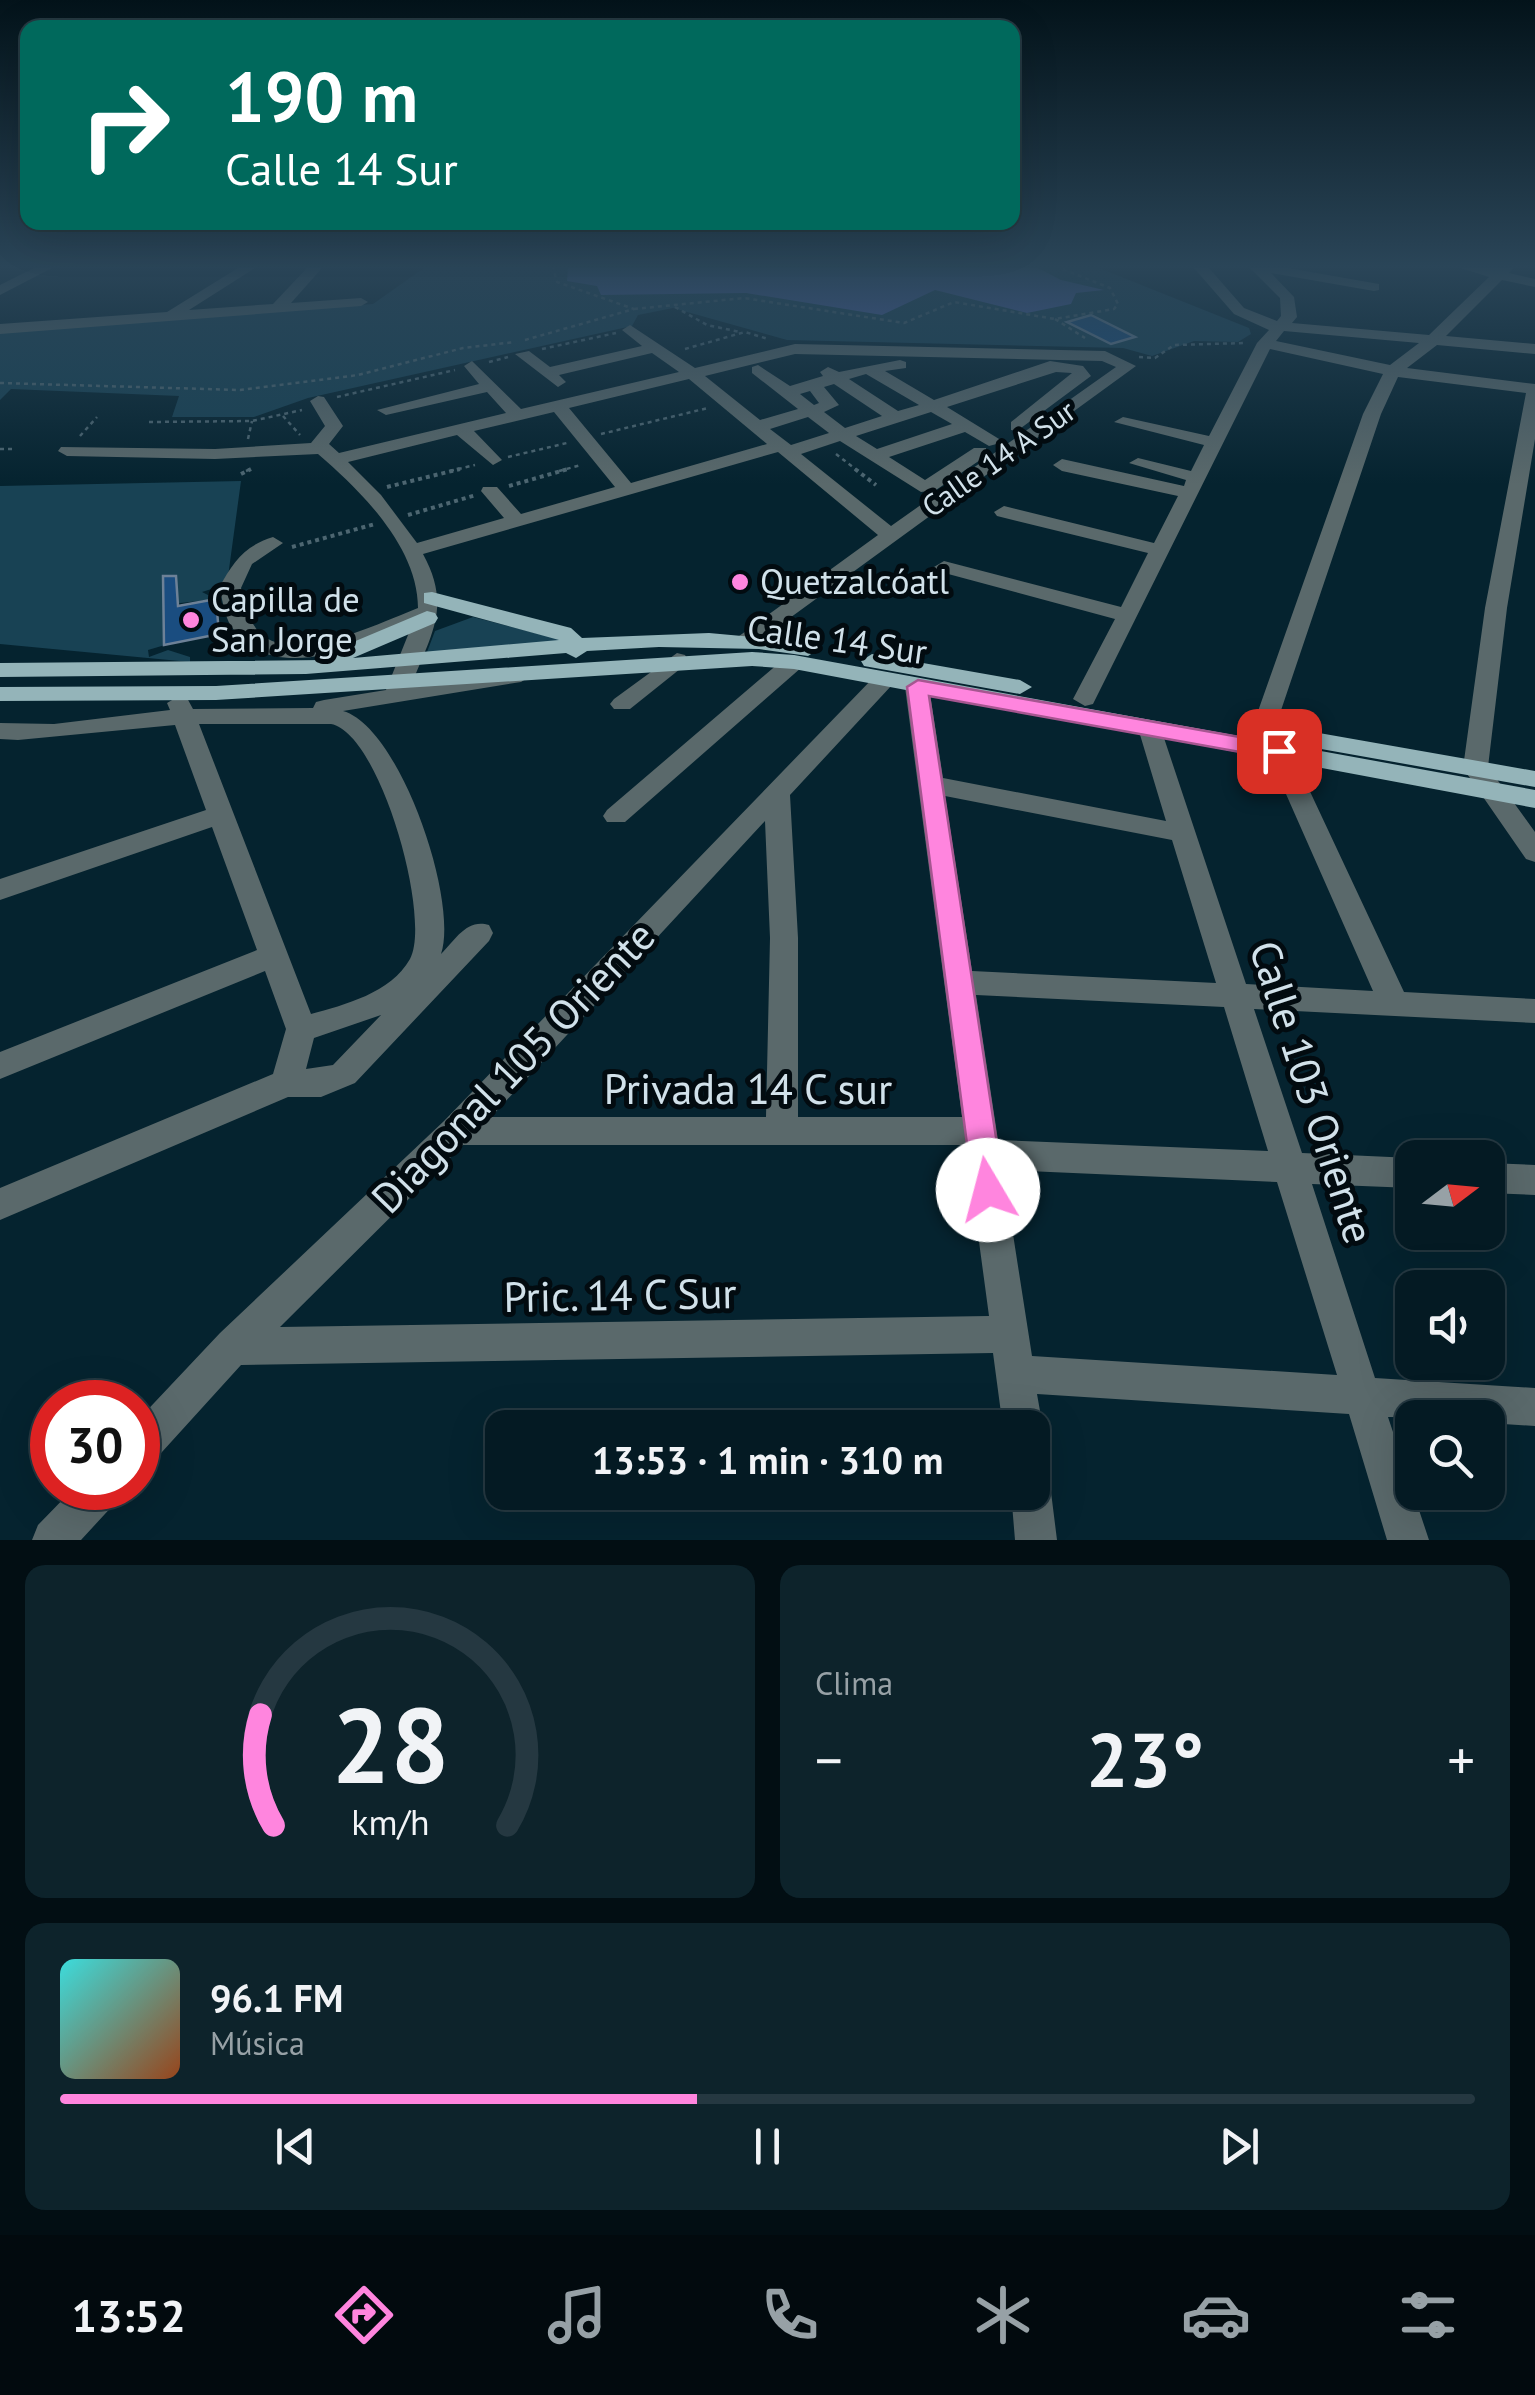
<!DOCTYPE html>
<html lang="es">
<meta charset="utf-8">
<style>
body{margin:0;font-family:"PT Sans",sans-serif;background:#0d232b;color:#f1f3f6;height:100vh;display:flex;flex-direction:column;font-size:38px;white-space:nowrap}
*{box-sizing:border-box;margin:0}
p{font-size:32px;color:#97a1a6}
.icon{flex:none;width:55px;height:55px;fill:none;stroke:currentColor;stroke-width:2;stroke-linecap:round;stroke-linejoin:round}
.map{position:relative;height:1540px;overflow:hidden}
.drawer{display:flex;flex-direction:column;gap:25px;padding:25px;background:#020e13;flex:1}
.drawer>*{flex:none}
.hud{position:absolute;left:20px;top:20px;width:1000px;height:210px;border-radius:20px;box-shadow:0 10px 40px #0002,0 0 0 2px #253841;background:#00695c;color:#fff;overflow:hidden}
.needle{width:65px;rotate:74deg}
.tools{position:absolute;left:1395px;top:1140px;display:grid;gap:20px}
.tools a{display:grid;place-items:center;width:110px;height:110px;border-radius:20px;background:#041a23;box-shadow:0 10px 40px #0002,0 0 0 2px #253841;font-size:50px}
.speed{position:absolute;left:30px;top:1380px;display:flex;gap:20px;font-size:50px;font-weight:700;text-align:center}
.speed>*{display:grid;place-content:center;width:130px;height:130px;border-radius:50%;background:#041a23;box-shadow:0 10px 40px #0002,0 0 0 2px #253841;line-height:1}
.speed .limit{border:15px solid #d22;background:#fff;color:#111}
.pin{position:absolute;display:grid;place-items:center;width:85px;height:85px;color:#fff;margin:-42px;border-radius:20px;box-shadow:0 5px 15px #0006}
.me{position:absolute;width:110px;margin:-55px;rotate:352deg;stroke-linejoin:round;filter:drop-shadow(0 0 8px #0008)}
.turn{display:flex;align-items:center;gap:35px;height:210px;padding:0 40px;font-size:45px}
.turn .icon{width:130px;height:130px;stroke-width:2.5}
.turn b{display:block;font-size:70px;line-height:85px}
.big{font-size:75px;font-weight:800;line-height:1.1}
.drawer .widget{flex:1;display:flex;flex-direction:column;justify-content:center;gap:15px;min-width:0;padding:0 35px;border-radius:20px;background:#0d232b}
.drawer .dial{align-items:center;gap:0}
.dial svg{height:260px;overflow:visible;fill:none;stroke:#253841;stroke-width:7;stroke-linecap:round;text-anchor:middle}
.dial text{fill:#f1f3f6;stroke:none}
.song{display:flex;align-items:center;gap:30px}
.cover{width:120px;height:120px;border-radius:15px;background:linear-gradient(135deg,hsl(180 70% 55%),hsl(20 70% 35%))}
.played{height:10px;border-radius:5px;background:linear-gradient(90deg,#ff85de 45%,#253841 45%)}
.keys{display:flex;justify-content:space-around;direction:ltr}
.heat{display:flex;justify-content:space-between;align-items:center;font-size:55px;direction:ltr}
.drawer .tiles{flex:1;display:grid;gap:25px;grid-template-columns:1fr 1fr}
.widget:last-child{grid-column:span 2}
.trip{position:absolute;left:485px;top:1410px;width:565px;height:100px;border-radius:20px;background:#041a23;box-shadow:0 10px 40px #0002,0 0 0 2px #253841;font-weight:800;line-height:100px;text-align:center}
.dock{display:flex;height:160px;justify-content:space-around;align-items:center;background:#020a0e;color:#97a1a6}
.dock .icon{width:70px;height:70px}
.dock .on{color:#ff85de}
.dock b{font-size:45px;color:#f1f3f6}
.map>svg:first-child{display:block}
.green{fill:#184254}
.water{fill:#5766b5}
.building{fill:#1a4d80;stroke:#6d8197;stroke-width:2.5}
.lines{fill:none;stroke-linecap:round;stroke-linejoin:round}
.path-far1{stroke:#4d6671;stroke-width:2.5;stroke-dasharray:4 4;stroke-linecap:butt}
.path{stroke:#4d6671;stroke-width:4;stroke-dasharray:4 4;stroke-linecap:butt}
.minor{fill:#5a696b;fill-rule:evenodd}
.major{fill:#94b4b9;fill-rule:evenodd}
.route{fill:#ff85de;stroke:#a65690;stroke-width:2.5}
.poi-dot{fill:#ff85de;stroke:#020b10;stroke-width:4}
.labels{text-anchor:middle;stroke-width:10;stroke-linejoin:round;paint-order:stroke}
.far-street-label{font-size:30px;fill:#d1e1ea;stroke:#020b10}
.poi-label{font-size:35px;fill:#d1e1ea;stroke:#020b10;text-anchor:start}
.street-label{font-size:35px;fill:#d1e1ea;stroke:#020b10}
.near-street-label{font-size:42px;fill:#d1e1ea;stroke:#020b10}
</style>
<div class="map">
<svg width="1535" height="1540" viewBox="0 0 1535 1540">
<rect width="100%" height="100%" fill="#05232f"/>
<path class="green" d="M424,268H1099L1249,328L1251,334L1238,342L1194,341L1152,356L1123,348L787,340L673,308L638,315L632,326L308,398L254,417H172L179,396L11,389L0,400V330L373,304Z
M241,481L227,584L202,592L216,599L163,605L165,645L148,650L149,657L168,650L190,657V662L0,644V486Z
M473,617L566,641L427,652L435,631Z"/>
<path class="water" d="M568,268H1038L1061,280L1104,290L1076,293L1071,304L1027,313L935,290L882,315L746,293L601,295L597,286L567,281Z"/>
<path class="building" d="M1091,315L1135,337L1111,344L1067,322Z
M163,576H176L178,606L216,599L219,634L164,645Z"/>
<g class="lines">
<path class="path-far1" d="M675,307L707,325L740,332
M634,309L744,298L904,323L954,302L1055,319L1114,309L1118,304L1110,288L1060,268
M1055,319L1085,338
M525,340L634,309L557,282L553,268
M542,349L616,333
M685,349L745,332L768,339
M1139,357L1155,358L1174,345L1245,343
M489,362L508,357
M0,383L240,390L358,375L463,348L515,342
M337,397L455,370
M283,416L300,435
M149,422L252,421L302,410
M601,434L708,408
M80,436L97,417
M248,439L252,421
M0,449H16
M836,454L858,471
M508,457L567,443
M246,471L253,468
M450,471L475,465
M559,471L581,465"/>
<path class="path" d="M855,469L876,485
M241,474L251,469
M509,486L568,469
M387,487L460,469
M408,515L476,495
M292,547L375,524"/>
<path class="minor" d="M34,268H52L0,295V285Z
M238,268H255L189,310L273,304L307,268H322L291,303L361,298L368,302L361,306L0,334V324L167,312Z
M1194,268H1209L1244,308L1277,321L1281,316L1280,298L1250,268H1288L1379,284V290L1374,291L1271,273L1294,297L1297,317L1292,323L1429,335L1489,277L1461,268H1513L1509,273L1535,279V287L1502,280L1446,336L1535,344V354L1437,345L1407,368L1535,384V439L1507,608L1488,767L1535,832V862L1526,859L1463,768L1485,608L1526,393L1398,377L1381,414L1272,737L1263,739L1251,731L1363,414L1383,374L1270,349L1093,704L1085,706L1073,699L1115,619L937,571L934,567L944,561L1121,607L1148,553L997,516L994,512L1004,506L1154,543L1178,496L1062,471L1053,465L1062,459L1184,486L1186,480L1129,463L1138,458L1191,471L1204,445L1114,422L1123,417L1209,436L1257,343L1269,330L1234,314ZM1284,331L1419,343L1390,365L1276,341Z
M630,325L695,368L795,344L1105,351L1136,366L754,644H738L735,639L878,535L778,452L423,554C452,607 431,634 411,686L521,668L532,675L521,682L343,711C400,727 459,901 441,954C455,940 467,918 489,925L493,933L489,941L355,1083L321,1097H288L0,1220V1188L273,1074L286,1029L265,971L0,1079V1052L257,950L212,827L0,900V879L206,810L175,725L18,740L0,739V723L54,724L170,710L167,703L179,696L187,698L193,709L313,708L316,702L324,700L386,690L412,625C360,646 271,687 231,626C224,615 223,600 219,588C233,562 244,546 273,537L283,543L252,564L241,588C246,606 249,626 265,637C301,662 382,622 418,608C418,547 361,491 318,454L215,459L67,456L58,451L61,447L215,449L311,443L325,426L310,401L318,396L324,397L343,426L329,444L339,453L506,413L487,392L386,415L377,410L479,384L464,366L472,361L521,409L679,372L652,353L559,375L566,382L558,387L515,354L529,351L550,367L642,346L622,330ZM795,354L1102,361L1116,367L891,526L801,454L840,441L921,492L936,490L986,456V448H974L925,480L889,457L965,432L989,446L1004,442L947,407L1056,372L1072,373L1011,422V430L1017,431L1091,376L1083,366L1050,361L934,400L885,371L906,368V362L900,360L839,372L828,367L820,372L823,376L790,386L758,365L752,367V373L798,409L760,420L705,376ZM866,374L919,405L898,411L849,379ZM689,379L767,444L631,483L569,408ZM834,384L882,416L845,428L824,412L839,405L824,387ZM810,391L819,403L814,405L800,394ZM554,412L615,487L521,514L497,487H483L481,491L504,518L417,543L381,495L348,462L457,435L493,465L502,460L474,431ZM931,412L952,424L877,449L856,436ZM808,417L829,433L791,445L770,429ZM199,724H331C380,733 432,918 410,959C391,993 344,1005 311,1014ZM381,1015L333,1065L306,1069L314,1038Z
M677,653L685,655L688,660L685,665L630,709H614L610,704L614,699Z
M794,655L805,662L802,667L625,822H607L603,816L607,810L786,657Z
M884,673L892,675L896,680L892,685L790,795L798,938V1117H962L905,687L917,680L929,687L943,778L1166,821L1138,728L1150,720L1159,723L1246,984L1373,991L1267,751L1279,743L1291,751L1404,992L1535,999V1023L1254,1009L1302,1153L1412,1158V1188L1312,1184L1375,1378L1535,1388V1426L1488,1423V1418L1388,1417L1429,1540H1387L1349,1414L1037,1394L1043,1428L1032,1444V1428H1003L993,1353L241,1365L152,1463L138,1469V1420L220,1333L444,1121L876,675ZM945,796L1172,840L1216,983L972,971ZM765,821L770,938L766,1117H491ZM976,995L1224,1007L1268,1151L998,1140ZM463,1145H966L989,1316L280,1327ZM1003,1170L1277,1182L1337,1375L1032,1356Z
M1488,1163L1535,1165V1195L1488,1193Z
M1032,1472L1045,1478L1051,1492L1057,1540H1015L1011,1492H1032Z
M74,1488H122L116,1502L81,1540H32L38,1525Z"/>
<path class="major" d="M432,592L571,628L582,638L709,633L808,642L819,649L808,656L759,649L659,647L587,651L576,658L566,653L306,674L0,677V663L325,660L327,653L427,611L435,613L438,618L435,623L353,658L559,640L424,603V593Z
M752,652L794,655L1535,790V808L794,669L752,666L216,700L0,701V687L216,686Z
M872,654L1020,680L1032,687L1020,694L864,666L861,661Z
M1285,727L1535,771V787L1276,741L1273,735Z"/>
</g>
<linearGradient id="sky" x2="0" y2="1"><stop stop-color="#03131a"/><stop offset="0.55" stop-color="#2a4558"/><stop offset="1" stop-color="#2a4558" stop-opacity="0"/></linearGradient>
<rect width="1535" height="484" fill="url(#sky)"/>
<path class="route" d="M918,680L1279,744L1290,751L1279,759L929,696L1004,1190L999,1200L988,1204L978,1200L973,1190L907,687Z"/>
<g class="poi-dot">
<circle cx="740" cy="582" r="10"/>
<circle cx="191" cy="620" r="10"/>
</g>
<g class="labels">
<g class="far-street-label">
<text transform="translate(999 459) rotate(-35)" y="10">Calle 14 A Sur</text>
</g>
<g class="poi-label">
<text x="760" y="594">Quetzalcóatl</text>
<text x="211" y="612">Capilla de<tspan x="211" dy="40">San Jorge</tspan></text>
</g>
<g class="street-label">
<text transform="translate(837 640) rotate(8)" y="12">Calle 14 Sur</text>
</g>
<g class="near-street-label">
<text transform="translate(513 1067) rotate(-46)" y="15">Diagonal 105 Oriente</text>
<text x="748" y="1104">Privada 14 C sur</text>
<text transform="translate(1312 1092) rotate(72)" y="15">Calle 103 Oriente</text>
<text transform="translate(620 1295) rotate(-1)" y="15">Pric. 14 C Sur</text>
</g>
</g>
</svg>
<div class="tools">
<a><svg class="needle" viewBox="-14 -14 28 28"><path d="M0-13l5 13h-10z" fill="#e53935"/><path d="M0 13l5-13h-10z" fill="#97a1a6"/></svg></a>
<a><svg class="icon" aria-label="sound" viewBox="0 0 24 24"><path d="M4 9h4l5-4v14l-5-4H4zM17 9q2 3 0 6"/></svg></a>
<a><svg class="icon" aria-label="search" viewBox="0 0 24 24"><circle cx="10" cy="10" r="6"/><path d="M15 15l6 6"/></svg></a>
</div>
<div class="speed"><div class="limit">30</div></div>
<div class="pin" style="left:1279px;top:751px;background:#d93025"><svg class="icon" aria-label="arrive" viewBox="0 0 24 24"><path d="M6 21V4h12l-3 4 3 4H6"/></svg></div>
<svg class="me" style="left:988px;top:1190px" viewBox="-20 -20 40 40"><circle r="19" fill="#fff"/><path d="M0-13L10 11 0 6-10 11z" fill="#ff85de"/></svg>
<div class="trip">13:53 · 1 min · 310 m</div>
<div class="hud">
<div class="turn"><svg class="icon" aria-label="right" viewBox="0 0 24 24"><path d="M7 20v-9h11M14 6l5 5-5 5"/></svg><div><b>190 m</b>Calle 14 Sur</div></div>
</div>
</div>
<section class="drawer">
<div class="tiles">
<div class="widget dial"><svg viewBox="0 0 100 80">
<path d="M14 69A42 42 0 1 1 86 69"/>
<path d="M14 69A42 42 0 0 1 10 35" stroke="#ff85de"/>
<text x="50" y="56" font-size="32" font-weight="700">28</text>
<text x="50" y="72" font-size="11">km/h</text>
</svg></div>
<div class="widget"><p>Clima</p>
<div class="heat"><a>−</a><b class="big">23°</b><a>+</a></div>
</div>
<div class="widget">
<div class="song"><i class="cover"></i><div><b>96.1 FM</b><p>Música</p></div></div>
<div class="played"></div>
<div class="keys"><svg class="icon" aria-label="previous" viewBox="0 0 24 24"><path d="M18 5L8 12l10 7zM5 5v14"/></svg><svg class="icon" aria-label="pause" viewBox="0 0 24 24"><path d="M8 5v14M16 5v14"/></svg><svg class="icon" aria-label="next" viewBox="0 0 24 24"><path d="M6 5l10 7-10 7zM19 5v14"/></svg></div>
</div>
</div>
</section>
<nav class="dock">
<b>13:52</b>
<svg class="icon on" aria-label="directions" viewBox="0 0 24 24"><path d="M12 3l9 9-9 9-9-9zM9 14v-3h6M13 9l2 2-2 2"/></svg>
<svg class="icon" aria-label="music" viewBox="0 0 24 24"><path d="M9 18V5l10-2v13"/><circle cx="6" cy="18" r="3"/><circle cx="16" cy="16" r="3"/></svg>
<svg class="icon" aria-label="phone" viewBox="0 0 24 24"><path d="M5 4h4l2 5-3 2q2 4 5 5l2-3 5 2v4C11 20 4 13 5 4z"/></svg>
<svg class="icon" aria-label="climate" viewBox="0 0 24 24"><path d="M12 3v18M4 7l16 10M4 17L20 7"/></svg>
<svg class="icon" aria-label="car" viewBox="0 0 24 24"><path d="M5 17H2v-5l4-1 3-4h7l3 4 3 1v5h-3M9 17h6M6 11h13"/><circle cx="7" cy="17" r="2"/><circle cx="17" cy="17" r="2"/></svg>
<svg class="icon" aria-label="filters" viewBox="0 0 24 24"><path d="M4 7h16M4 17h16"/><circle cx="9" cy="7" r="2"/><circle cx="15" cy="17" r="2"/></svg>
</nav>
